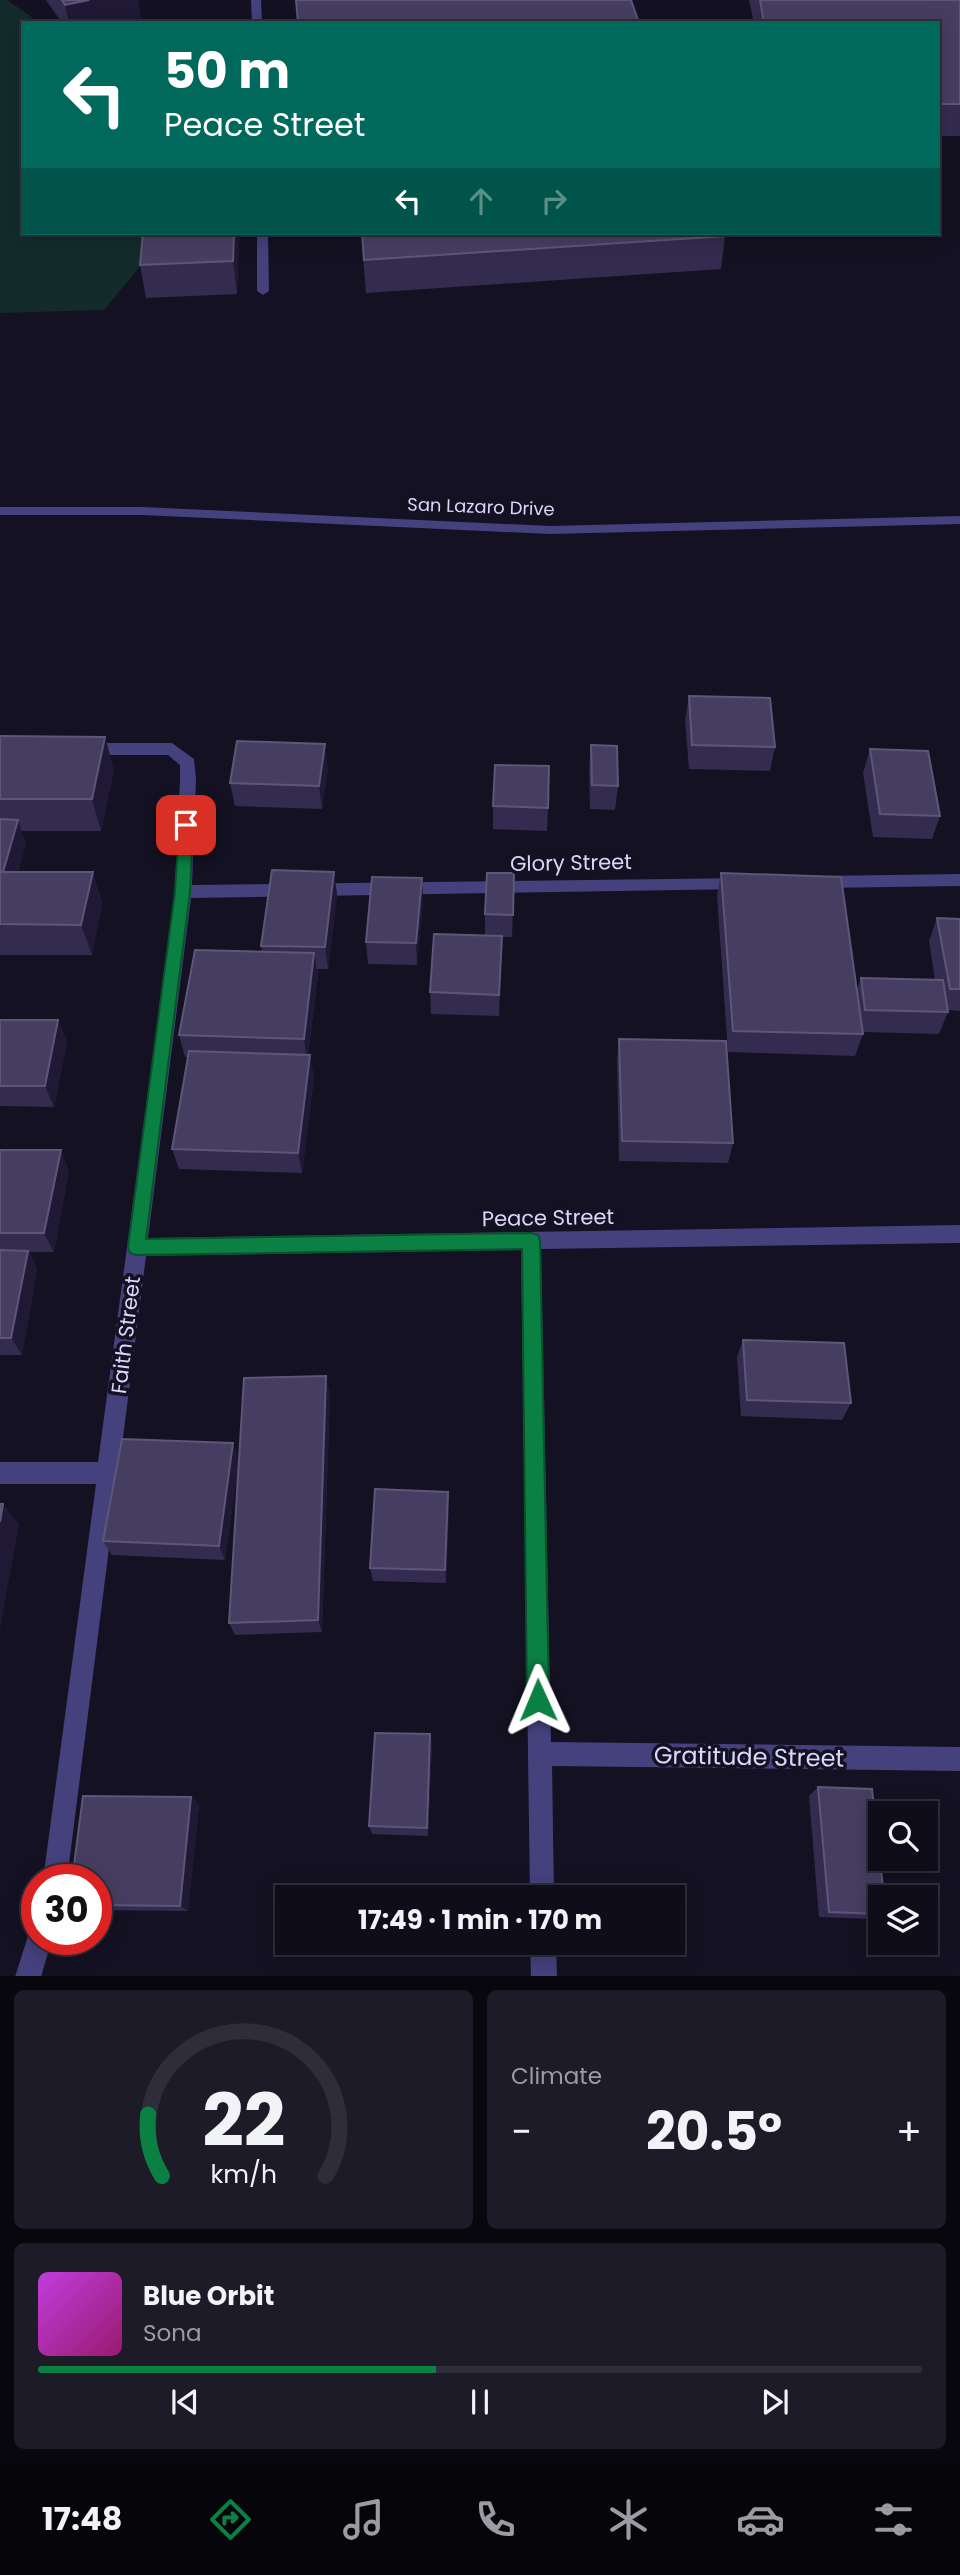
<!DOCTYPE html>
<meta charset="utf-8">
<style>
body{margin:0;font-family:Poppins,sans-serif;background:#1d1b27;color:#f1f3f6;height:100vh;display:flex;flex-direction:column;font-size:26px;white-space:nowrap}
*{box-sizing:border-box;margin:0}
p{font-size:23px;color:#9b9ca2}
.icon{flex:none;width:38px;height:38px;fill:none;stroke:currentColor;stroke-width:2;stroke-linecap:round;stroke-linejoin:round}
.map{position:relative;height:1976px;overflow:hidden}
.side{display:flex;flex-direction:column;gap:14px;padding:14px;background:#08070e;flex:1}
.side>*{flex:none}
.top-card{position:absolute;left:21px;top:21px;width:919px;height:214px;border-radius:0px;box-shadow:0 4px 18px #0003,0 0 0 2px #2f2d39;background:#00695c;color:#fff;overflow:hidden}
.controls{position:absolute;left:868px;top:1801px;display:grid;gap:14px}
.controls a{display:grid;place-items:center;width:70px;height:70px;border-radius:0px;background:#0f0d1a;box-shadow:0 4px 18px #0003,0 0 0 2px #2f2d39;font-size:35px}
.speed{position:absolute;left:21px;top:1864px;display:flex;gap:14px;font-size:35px;font-weight:700;text-align:center}
.speed>*{display:grid;place-content:center;width:91px;height:91px;border-radius:50%;background:#0f0d1a;box-shadow:0 4px 18px #0003,0 0 0 2px #2f2d39;line-height:1}
.speed .limit{border:10px solid #d22;background:#fff;color:#111}
.pin{position:absolute;display:grid;place-items:center;width:60px;height:60px;color:#fff;margin:-30px;border-radius:14px;box-shadow:0 4px 10px #0006}
.me{position:absolute;width:77px;margin:-38px;rotate:359deg;stroke-linejoin:round;filter:drop-shadow(0 0 5px #0008)}
.turn{display:flex;align-items:center;gap:24px;height:147px;padding:0 28px;font-size:32px}
.turn .icon{width:91px;height:91px;stroke-width:2.5}
.turn b{display:block;font-size:49px;line-height:60px}
.lanes{display:flex;align-items:center;height:66px;padding:0 28px;background:#0003;justify-content:center;gap:35px;direction:ltr}
.lanes .off{opacity:.35}
.big{font-size:52px;font-weight:700;line-height:1.1}
.side .widget{flex:1;display:flex;flex-direction:column;justify-content:center;gap:10px;min-width:0;padding:0 24px;border-radius:10px;background:#1d1b27}
.side .dial{align-items:center;gap:0}
.dial svg{height:182px;overflow:visible;fill:none;stroke:#2f2d39;stroke-width:7;stroke-linecap:round;text-anchor:middle}
.dial text{fill:#f1f3f6;stroke:none}
.song{display:flex;align-items:center;gap:21px}
.cover{width:84px;height:84px;border-radius:10px;background:linear-gradient(135deg,hsl(290 70% 55%),hsl(320 70% 35%))}
.played{height:7px;border-radius:4px;background:linear-gradient(90deg,#0b8043 45%,#2f2d39 45%)}
.keys{display:flex;justify-content:space-around;direction:ltr}
.heat{display:flex;justify-content:space-between;align-items:center;font-size:38px;direction:ltr}
.side .tiles{flex:1;display:grid;gap:14px;grid-template-columns:1fr 1fr}
.widget:last-child{grid-column:span 2}
.trip{position:absolute;left:275px;top:1885px;width:410px;height:70px;border-radius:0px;background:#0f0d1a;box-shadow:0 4px 18px #0003,0 0 0 2px #2f2d39;font-weight:700;line-height:70px;text-align:center}
.dock{display:flex;height:112px;justify-content:space-around;align-items:center;background:#06050a;color:#9b9ca2}
.dock .icon{width:49px;height:49px}
.dock .active{color:#0b8043}
.dock b{font-size:32px;color:#f1f3f6}
.map>svg:first-child{display:block}
.green{fill:#142b2b}
.lines{fill:none;stroke-linecap:round;stroke-linejoin:round}
.minor{fill:#45417c;fill-rule:evenodd}
.wall{fill:#342c4e}
.shaded-wall{fill:#1f1935}
.building{fill:#463e60;stroke:#5d5678;stroke-width:2}
.route{fill:#0b8043;stroke:#07532c;stroke-width:2}
.labels{text-anchor:middle;stroke-width:7;stroke-linejoin:round;paint-order:stroke}
.far-street-label{font-size:18px;fill:#dbd6fa;stroke:#141122}
.street-label{font-size:21px;fill:#dbd6fa;stroke:#141122}
.near-street-label{font-size:24px;fill:#dbd6fa;stroke:#141122}
</style>
<div class="map">
<svg width="960" height="1977" viewBox="0 0 960 1977">
<rect width="100%" height="100%" fill="#141122"/>
<path class="green" d="M0,0H7L40,23H23V233H144L142,264L104,310L0,313Z"/>
<g class="lines">
<path class="minor" d="M251,0H261L262,23H252Z
M257,233H268L269,291L263,295L257,291Z
M0,507H142L550,526L960,516V524L550,534L142,515H0Z
M86,743H172L194,759L196,779L192,885L749,878L751,883L749,888L743,889L191,898L148,1238L960,1225V1243L541,1249L551,1742L960,1747V1771L552,1766L554,1897H530L521,1250L146,1256L67,1880H43L96,1484H0V1462H98L175,892L180,779V765L168,755H86L78,749Z
M960,874V886L820,888L812,882L820,876Z
M37,1927V1939H52L41,1977H15L30,1930Z
M530,1942H556L557,1977H531Z"/>
</g>
<path class="wall" d="M46,0H138L141,21L133,23H62Z
M749,0H960V136H938V23H754Z
M143,233H239L237,294L146,298L140,265Z
M361,233H725V236L721,269L366,293Z
M689,696L775,747L770,771L689,769L685,720Z
M0,736L114,769L101,831H21L26,843L18,872H93L102,904L92,955H0Z
M591,745L618,786L615,810L590,809L589,769Z
M870,749L940,816L932,839L873,837L863,773Z
M328,767L322,809L235,806L230,783Z
M493,806L548,808L547,831L493,829Z
M334,872L337,895L328,969H317L318,975L308,1055L314,1076L302,1173L179,1169L172,1149L189,1057H185L179,1035L262,952L261,946Z
M514,873L512,937H502L499,1016L431,1014L430,992L485,935V914Z
M721,873L857,990L861,978L935,980L929,941L937,918L960,919V1011L948,1010V1012L939,1034L863,1032V1034L855,1056L728,1052L717,896Z
M422,878L423,900L417,965L368,964L366,942Z
M0,1020H58L67,1041L54,1107L0,1106Z
M619,1039L733,1143L728,1163L619,1161L617,1060Z
M0,1150L69,1170L54,1252H29L37,1269L22,1355H0Z
M743,1340L851,1403L842,1420L741,1416L737,1357Z
M330,1393L322,1632L235,1635L229,1623L239,1459L225,1560L112,1555L103,1541L239,1458Z
M448,1492L449,1506L446,1583L373,1581L370,1568Z
M430,1734L432,1743L428,1836L372,1834L369,1826Z
M818,1787L880,1897V1916L874,1919L819,1917L809,1796Z
M191,1797L199,1805L188,1911L96,1910V1880Z"/>
<path class="shaded-wall" d="M89,0H138L141,21L133,23H69L65,5Z
M234,233H239L237,294L233,261Z
M105,737L114,769L101,831L92,799Z
M325,744L328,767L322,809L319,786Z
M18,820L26,843L10,900L1,878Z
M93,872L102,904L92,955L81,925Z
M334,872L337,895L328,969L325,947Z
M422,878L423,900L417,965L416,943Z
M314,953L318,975L307,1060L304,1039Z
M58,1020L67,1041L54,1107L45,1086Z
M310,1055L314,1076L302,1173L298,1153Z
M61,1150L69,1170L54,1252L44,1233Z
M28,1251L37,1269L22,1355L11,1338Z
M326,1376L330,1393L322,1632L318,1620Z
M233,1443L239,1458L225,1560L219,1546Z
M448,1492L449,1506L446,1583L445,1570Z
M3,1504L19,1524L0,1630V1522Z
M430,1734L432,1743L428,1836L427,1828Z
M191,1797L199,1805L188,1911L180,1906Z"/>
<path class="building" d="M62,0H89L65,5Z
M296,0H631L639,23H298Z
M760,0H960V104H938V23H764Z
M143,233H234L233,261L140,265Z
M362,233H725V236L364,260Z
M689,696L770,698L775,747L692,745Z
M0,736L105,737L92,799H0Z
M237,741L325,744L319,786L230,783Z
M591,745L617,746L618,786L592,785Z
M870,749L928,751L940,816L880,814Z
M495,765L549,766L548,808L493,806Z
M0,819L18,820L3,872H0Z
M272,870L334,872L325,947L261,946Z
M0,872H93L81,925L0,924Z
M487,873H514L513,915L485,914Z
M721,873L841,877L863,1034L733,1031Z
M372,877L422,878L416,943L366,942Z
M937,918L960,919V989H950Z
M434,934L502,936L499,995L430,992Z
M195,950L314,953L304,1039L179,1035Z
M861,978L943,980L948,1012L865,1010Z
M0,1020H58L45,1086H0Z
M619,1039L726,1041L733,1143L622,1141Z
M189,1051L310,1055L298,1153L172,1149Z
M0,1150H61L44,1233H0Z
M0,1250L28,1251L11,1338H0Z
M743,1340L844,1343L851,1403L747,1400Z
M326,1376L318,1620L229,1623L244,1378Z
M122,1439L233,1443L219,1546L103,1541Z
M375,1489L448,1492L445,1570L370,1568Z
M0,1504H3L0,1522Z
M375,1733L430,1734L427,1828L369,1826Z
M818,1787L872,1789L884,1897H880V1914L829,1912Z
M83,1796L191,1797L180,1906L96,1905V1880H72Z"/>
<path class="route" d="M186,819L193,825L190,892L146,1239L531,1233L538,1235L540,1241L549,1700L546,1708L538,1711L531,1708L527,1700L522,1249L136,1255L130,1253L128,1247L175,892L179,825Z"/>
<g class="labels">
<g class="far-street-label">
<text transform="translate(481 507) rotate(2)" y="6">San Lazaro Drive</text>
</g>
<g class="street-label">
<text transform="translate(571 863) rotate(-1)" y="7">Glory Street</text>
<text transform="translate(548 1218) rotate(-1)" y="7">Peace Street</text>
<text transform="translate(126 1335) rotate(-83)" y="7">Faith Street</text>
</g>
<g class="near-street-label">
<text transform="translate(749 1757) rotate(1)" y="8">Gratitude Street</text>
</g>
</g>
</svg>
<div class="controls">
<a><svg class="icon" aria-label="search" viewBox="0 0 24 24"><circle cx="10" cy="10" r="6"/><path d="M15 15l6 6"/></svg></a>
<a><svg class="icon" aria-label="layers" viewBox="0 0 24 24"><path d="M12 4l9 5-9 5-9-5zM3 14l9 5 9-5"/></svg></a>
</div>
<div class="speed"><div class="limit">30</div></div>
<div class="pin" style="left:186px;top:825px;background:#d93025"><svg class="icon" aria-label="arrive" viewBox="0 0 24 24"><path d="M6 21V4h12l-3 4 3 4H6"/></svg></div>
<svg class="me" style="left:538px;top:1700px" viewBox="-20 -20 40 40"><path d="M0-17L14 15 0 8-14 15z" fill="#0b8043" stroke="#fff" stroke-width="4"/></svg>
<div class="trip">17:49 · 1 min · 170 m</div>
<div class="top-card">
<div class="turn"><svg class="icon" aria-label="left" viewBox="0 0 24 24"><path d="M17 20v-9H6M10 6l-5 5 5 5"/></svg><div><b>50 m</b>Peace Street</div></div>
<div class="lanes"><svg class="icon" aria-label="left" viewBox="0 0 24 24"><path d="M17 20v-9H6M10 6l-5 5 5 5"/></svg><svg class="icon off" aria-label="ahead" viewBox="0 0 24 24"><path d="M12 20V5M6 11l6-6 6 6"/></svg><svg class="icon off" aria-label="right" viewBox="0 0 24 24"><path d="M7 20v-9h11M14 6l5 5-5 5"/></svg></div>
</div>
</div>
<section class="side">
<div class="tiles">
<div class="widget dial"><svg viewBox="0 0 100 80">
<path d="M14 69A42 42 0 1 1 86 69"/>
<path d="M14 69A42 42 0 0 1 8 42" stroke="#0b8043"/>
<text x="50" y="56" font-size="32" font-weight="700">22</text>
<text x="50" y="72" font-size="11">km/h</text>
</svg></div>
<div class="widget"><p>Climate</p>
<div class="heat"><a>−</a><b class="big">20.5°</b><a>+</a></div>
</div>
<div class="widget">
<div class="song"><i class="cover"></i><div><b>Blue Orbit</b><p>Sona</p></div></div>
<div class="played"></div>
<div class="keys"><svg class="icon" aria-label="previous" viewBox="0 0 24 24"><path d="M18 5L8 12l10 7zM5 5v14"/></svg><svg class="icon" aria-label="pause" viewBox="0 0 24 24"><path d="M8 5v14M16 5v14"/></svg><svg class="icon" aria-label="next" viewBox="0 0 24 24"><path d="M6 5l10 7-10 7zM19 5v14"/></svg></div>
</div>
</div>
</section>
<nav class="dock">
<b>17:48</b>
<svg class="icon active" aria-label="directions" viewBox="0 0 24 24"><path d="M12 3l9 9-9 9-9-9zM9 14v-3h6M13 9l2 2-2 2"/></svg>
<svg class="icon" aria-label="music" viewBox="0 0 24 24"><path d="M9 18V5l10-2v13"/><circle cx="6" cy="18" r="3"/><circle cx="16" cy="16" r="3"/></svg>
<svg class="icon" aria-label="phone" viewBox="0 0 24 24"><path d="M5 4h4l2 5-3 2q2 4 5 5l2-3 5 2v4C11 20 4 13 5 4z"/></svg>
<svg class="icon" aria-label="climate" viewBox="0 0 24 24"><path d="M12 3v18M4 7l16 10M4 17L20 7"/></svg>
<svg class="icon" aria-label="car" viewBox="0 0 24 24"><path d="M5 17H2v-5l4-1 3-4h7l3 4 3 1v5h-3M9 17h6M6 11h13"/><circle cx="7" cy="17" r="2"/><circle cx="17" cy="17" r="2"/></svg>
<svg class="icon" aria-label="filters" viewBox="0 0 24 24"><path d="M4 7h16M4 17h16"/><circle cx="9" cy="7" r="2"/><circle cx="15" cy="17" r="2"/></svg>
</nav>
